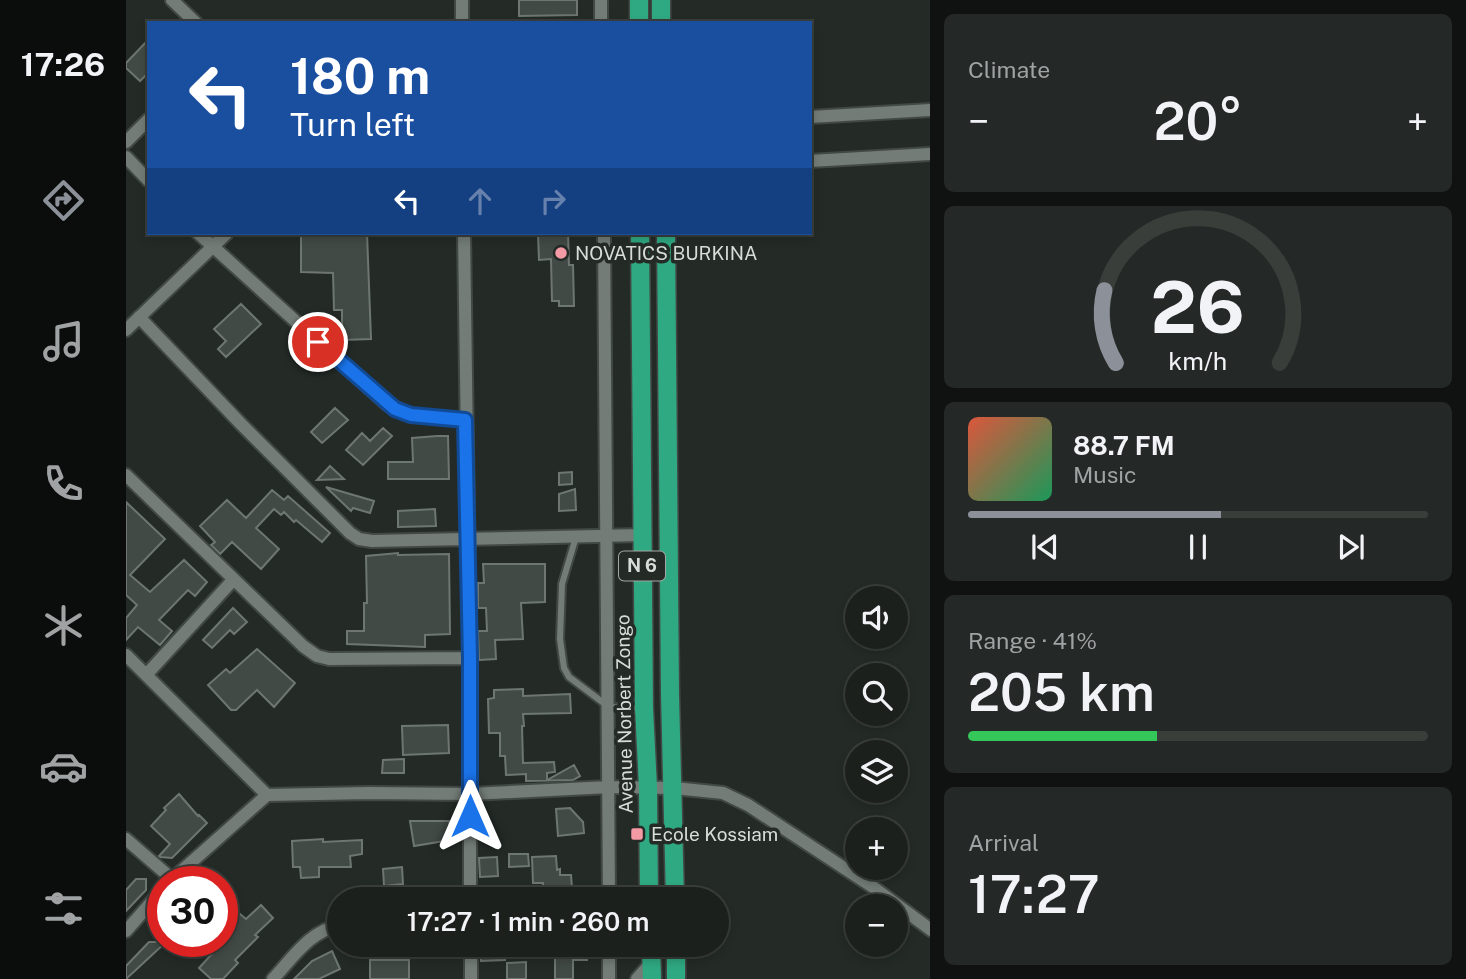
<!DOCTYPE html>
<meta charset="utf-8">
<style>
body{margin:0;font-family:"Public Sans",sans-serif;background:#242826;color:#f1f3f6;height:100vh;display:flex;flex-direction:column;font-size:26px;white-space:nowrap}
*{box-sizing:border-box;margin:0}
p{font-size:23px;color:#a0a3a4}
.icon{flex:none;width:38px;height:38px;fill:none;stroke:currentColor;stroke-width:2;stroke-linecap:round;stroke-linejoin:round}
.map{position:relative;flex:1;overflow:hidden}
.drawer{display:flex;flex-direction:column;gap:14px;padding:14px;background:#0f1210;width:536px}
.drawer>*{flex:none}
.banner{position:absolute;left:21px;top:21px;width:665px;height:214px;border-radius:0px;box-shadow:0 4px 10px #0003,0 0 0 2px #393e3b;background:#1a4fa0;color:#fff;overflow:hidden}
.controls{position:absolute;left:719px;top:586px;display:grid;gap:14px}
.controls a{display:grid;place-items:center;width:63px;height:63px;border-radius:50%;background:#1b201d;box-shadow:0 4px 10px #0003,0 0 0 2px #393e3b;font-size:35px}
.speed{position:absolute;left:21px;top:866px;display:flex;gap:14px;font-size:35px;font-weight:700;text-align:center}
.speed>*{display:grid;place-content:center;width:91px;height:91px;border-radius:50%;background:#1b201d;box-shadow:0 4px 10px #0003,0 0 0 2px #393e3b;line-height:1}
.speed .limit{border:10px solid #d22;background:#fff;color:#111}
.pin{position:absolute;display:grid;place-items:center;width:60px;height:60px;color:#fff;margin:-30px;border:4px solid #fff;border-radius:50%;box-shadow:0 2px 7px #0007}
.me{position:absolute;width:77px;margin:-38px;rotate:0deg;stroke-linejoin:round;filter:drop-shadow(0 0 5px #0008)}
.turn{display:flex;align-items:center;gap:24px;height:147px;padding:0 28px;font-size:32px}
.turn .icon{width:91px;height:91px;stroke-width:2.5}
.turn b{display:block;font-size:49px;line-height:60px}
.lanes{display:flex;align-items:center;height:66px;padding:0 28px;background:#0003;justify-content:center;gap:35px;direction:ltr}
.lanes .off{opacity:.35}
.big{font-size:52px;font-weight:600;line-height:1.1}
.drawer .card{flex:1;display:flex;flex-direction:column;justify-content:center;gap:10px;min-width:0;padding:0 24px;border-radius:10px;background:#242826}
.drawer .dial{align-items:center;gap:0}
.dial svg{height:182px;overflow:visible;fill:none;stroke:#393e3b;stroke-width:7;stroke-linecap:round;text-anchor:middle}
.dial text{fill:#f1f3f6;stroke:none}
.song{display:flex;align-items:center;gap:21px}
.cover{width:84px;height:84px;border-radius:10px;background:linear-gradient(135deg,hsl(10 70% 55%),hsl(150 70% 35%))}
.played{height:7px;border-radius:4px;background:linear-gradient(90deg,#8c9099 55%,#393e3b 55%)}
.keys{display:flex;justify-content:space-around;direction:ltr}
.heat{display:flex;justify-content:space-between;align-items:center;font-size:38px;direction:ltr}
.charge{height:10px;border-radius:5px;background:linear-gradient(90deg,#34c759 41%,#393e3b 0)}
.trip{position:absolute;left:201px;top:887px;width:402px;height:70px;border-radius:35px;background:#1b201d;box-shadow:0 4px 10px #0003,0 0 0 2px #393e3b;font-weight:600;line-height:70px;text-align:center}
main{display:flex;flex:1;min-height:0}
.tab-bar{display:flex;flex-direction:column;width:126px;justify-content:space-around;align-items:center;background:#0b0d0c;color:#a0a3a4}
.tab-bar .icon{width:49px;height:49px}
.tab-bar .active{color:#8c9099}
.tab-bar b{font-size:32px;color:#f1f3f6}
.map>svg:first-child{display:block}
.building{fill:#424a46;stroke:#6d7671;stroke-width:2}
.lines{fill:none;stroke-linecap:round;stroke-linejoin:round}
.lane-casing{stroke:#424845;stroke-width:10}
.street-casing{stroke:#424845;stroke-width:16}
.primary-casing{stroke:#424845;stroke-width:21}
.lane{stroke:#737c77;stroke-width:6}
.street{stroke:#737c77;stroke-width:12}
.primary{stroke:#2fa982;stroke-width:18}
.route-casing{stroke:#114b97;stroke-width:18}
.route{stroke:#1a73e8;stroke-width:12}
.poi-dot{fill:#f49aa4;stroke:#242b27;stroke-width:2.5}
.labels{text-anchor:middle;stroke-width:7;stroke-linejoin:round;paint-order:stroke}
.shield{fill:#242b27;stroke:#a2a8a4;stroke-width:2}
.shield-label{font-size:18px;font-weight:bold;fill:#d8ddda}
.poi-label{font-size:19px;fill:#d8ddda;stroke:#242b27;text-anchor:start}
.street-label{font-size:19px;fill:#d8ddda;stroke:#242b27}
</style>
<main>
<nav class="tab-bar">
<b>17:26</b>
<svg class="icon active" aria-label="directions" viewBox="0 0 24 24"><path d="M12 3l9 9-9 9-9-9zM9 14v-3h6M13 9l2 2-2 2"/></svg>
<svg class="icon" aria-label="music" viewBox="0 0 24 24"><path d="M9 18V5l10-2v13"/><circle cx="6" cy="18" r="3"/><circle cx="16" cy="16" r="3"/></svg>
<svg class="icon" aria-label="phone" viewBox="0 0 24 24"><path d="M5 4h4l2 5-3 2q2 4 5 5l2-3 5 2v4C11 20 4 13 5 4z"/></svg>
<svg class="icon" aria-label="climate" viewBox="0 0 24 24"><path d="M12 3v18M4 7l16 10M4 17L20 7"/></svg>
<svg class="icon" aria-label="car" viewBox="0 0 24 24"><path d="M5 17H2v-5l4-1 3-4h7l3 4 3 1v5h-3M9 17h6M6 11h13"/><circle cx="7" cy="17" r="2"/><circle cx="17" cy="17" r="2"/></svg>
<svg class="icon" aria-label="filters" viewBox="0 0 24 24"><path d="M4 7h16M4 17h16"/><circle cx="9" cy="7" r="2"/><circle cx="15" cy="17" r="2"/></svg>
</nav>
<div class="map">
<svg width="805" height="979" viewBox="0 0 805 979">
<rect width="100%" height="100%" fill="#242b27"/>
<path class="building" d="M393,0H451V15L393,16Z
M23,39V72L14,81L0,68V63Z
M175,233H241L245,339L216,340V310H208L207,273L175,272Z
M412,233H442L443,265H447L448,306H433V301H426L425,259L413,260Z
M115,304L135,324L100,357L92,349L100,341L88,329Z
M209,408L222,420L196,443L185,432Z
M257,428L266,436L237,465L220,450L236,433L244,441Z
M311,436H322L323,479H262V462H287L286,438Z
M204,466L218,479L191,480Z
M446,472V484L433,485V473Z
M200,487L248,501L244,513L227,508L225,511Z
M449,489L450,510L433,511V494Z
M146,490L158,500L162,496L204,533L196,542L170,520L168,522L158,512L155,515L148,509L130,528L153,549L135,569L106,542L94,554L85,545L89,542L74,526L101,500L120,518Z
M0,502L39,539L4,575L24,592L58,560L81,582L69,596L62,590L33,620L46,631L34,645L12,627L0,640V618L11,605L0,595Z
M309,509L310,526L272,527V511Z
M272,553V555L323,554L324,634L299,635V647L221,644V631H238V603H241L240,556Z
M357,564H419V602L395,603L397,639L369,640L370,659L353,660L352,631H361L360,608H352V583H358Z
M107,608L121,622L108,634L104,630L86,648L77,640Z
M131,649L169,683L148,707L131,690L110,710H105L82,685L100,669L104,673Z
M397,689V696L444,694L445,713L397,714L398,726H396L397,763L428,762L429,772L421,773V780L448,765L454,776L447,780L400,781V774L380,775L379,756H374V733H363L362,699L368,698V690Z
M322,725L323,753L277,755L276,726Z
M278,759V773H256L257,760Z
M53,794L72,816L73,815L81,823L46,858L34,857L33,856L44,844L25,826L40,810L38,808Z
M444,808L457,822L458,833L432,836L430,809Z
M284,821H323L325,840L288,846Z
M197,839V842L236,840V854L224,856L225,867H193V877L175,878L174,867H167L166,841Z
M383,854H402L403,866L383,867Z
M430,856L431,870L434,869V875H445L446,888L417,890V883H407L406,857Z
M371,857L372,876L354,877L353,858Z
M276,867L277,884L258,886L257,869Z
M10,879H20V890L0,911V890Z
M96,899L120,919L135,905L147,918L129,935L132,937L109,960L112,963L97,979H85L73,968L96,943Z
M23,942H40L0,979V966Z
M355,945H378L379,960L355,961Z
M429,945H460L461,960H447V979H429Z
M206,951L214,969L193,979H168L186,961Z
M244,960H283V979H244Z
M400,962V979H381V963Z"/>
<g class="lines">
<defs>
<path id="lane" d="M450,537L436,584L434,639L438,668L443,677L483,707L516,708"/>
<path id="street" d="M46,0L70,23
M336,0V23
M475,0V23
M684,117L805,110
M0,142L23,119
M0,157L23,181
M684,161L805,154
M72,233L261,404L285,415L339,420
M338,233L344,658V900
M478,233L483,900
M13,317L116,425L224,533L233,539L246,541L516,535
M0,330L101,233
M0,475L177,646L191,656L203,659L344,658
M0,655L141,795
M21,674L107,580
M0,839L46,879
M43,882L141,795L243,793L345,794L483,787L548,788L597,793L622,805L747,887L805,930
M0,931L37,889
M345,945V979
M147,979C165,960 185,929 214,926
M483,979V945
M511,979L525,963"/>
<path id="primary" d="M535,0V23
M513,23V0
M514,233L518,708L522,787L523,900
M540,233L544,694L549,900
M525,945L526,979
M550,945V979"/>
</defs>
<use href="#lane" class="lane-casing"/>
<use href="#street" class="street-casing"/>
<use href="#primary" class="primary-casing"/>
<use href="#lane" class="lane"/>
<use href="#street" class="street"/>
<use href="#primary" class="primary"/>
</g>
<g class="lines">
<defs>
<path id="route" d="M192,342L269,409L285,415L339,420L344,658V816"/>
</defs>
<use href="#route" class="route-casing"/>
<use href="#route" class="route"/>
</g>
<g class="poi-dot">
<circle cx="435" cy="253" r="7"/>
<rect x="504" y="827" width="14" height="14" rx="3.5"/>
</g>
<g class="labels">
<rect class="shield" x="493" y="551.5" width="46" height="29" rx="5"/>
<g class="shield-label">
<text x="516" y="572">N 6</text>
</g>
<g class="poi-label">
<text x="449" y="260">NOVATICS BURKINA</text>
<text x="525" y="841">Ecole Kossiam</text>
</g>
<g class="street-label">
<text transform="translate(498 714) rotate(-91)" y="7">Avenue Norbert Zongo</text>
</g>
</g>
</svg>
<div class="controls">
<a><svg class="icon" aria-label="sound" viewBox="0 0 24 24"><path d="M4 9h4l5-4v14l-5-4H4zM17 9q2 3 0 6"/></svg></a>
<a><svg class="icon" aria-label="search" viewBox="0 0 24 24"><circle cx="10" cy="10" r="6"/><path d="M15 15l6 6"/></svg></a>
<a><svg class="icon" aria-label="layers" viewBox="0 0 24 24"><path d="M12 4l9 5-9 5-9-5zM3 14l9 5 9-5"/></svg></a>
<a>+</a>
<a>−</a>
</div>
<div class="speed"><div class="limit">30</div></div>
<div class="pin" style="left:192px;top:342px;background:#d93025"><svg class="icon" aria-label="arrive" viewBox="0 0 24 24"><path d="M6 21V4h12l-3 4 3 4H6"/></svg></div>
<svg class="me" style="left:344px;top:816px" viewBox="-20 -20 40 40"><path d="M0-17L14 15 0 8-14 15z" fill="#1a73e8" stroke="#fff" stroke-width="4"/></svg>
<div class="trip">17:27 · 1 min · 260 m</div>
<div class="banner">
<div class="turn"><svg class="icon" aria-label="left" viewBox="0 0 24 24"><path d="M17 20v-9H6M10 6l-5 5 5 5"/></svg><div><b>180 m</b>Turn left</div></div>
<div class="lanes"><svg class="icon" aria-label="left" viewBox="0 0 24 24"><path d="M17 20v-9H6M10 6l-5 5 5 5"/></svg><svg class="icon off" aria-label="ahead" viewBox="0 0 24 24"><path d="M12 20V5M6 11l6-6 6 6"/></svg><svg class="icon off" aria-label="right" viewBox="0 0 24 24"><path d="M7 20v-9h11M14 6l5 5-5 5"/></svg></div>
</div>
</div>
<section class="drawer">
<div class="card"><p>Climate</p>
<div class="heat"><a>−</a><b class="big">20°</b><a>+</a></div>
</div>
<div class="card dial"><svg viewBox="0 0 100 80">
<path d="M14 69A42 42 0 1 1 86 69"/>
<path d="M14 69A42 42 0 0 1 9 37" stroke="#8c9099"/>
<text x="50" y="56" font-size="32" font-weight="700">26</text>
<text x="50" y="72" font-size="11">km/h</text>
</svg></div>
<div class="card">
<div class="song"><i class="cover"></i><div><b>88.7 FM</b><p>Music</p></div></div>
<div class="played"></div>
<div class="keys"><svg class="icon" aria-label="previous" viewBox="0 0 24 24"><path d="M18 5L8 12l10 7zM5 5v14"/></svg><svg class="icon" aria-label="pause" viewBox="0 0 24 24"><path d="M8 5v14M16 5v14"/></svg><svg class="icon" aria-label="next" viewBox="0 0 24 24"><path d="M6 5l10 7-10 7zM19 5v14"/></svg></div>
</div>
<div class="card"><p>Range · 41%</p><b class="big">205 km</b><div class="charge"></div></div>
<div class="card"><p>Arrival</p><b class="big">17:27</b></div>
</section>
</main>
